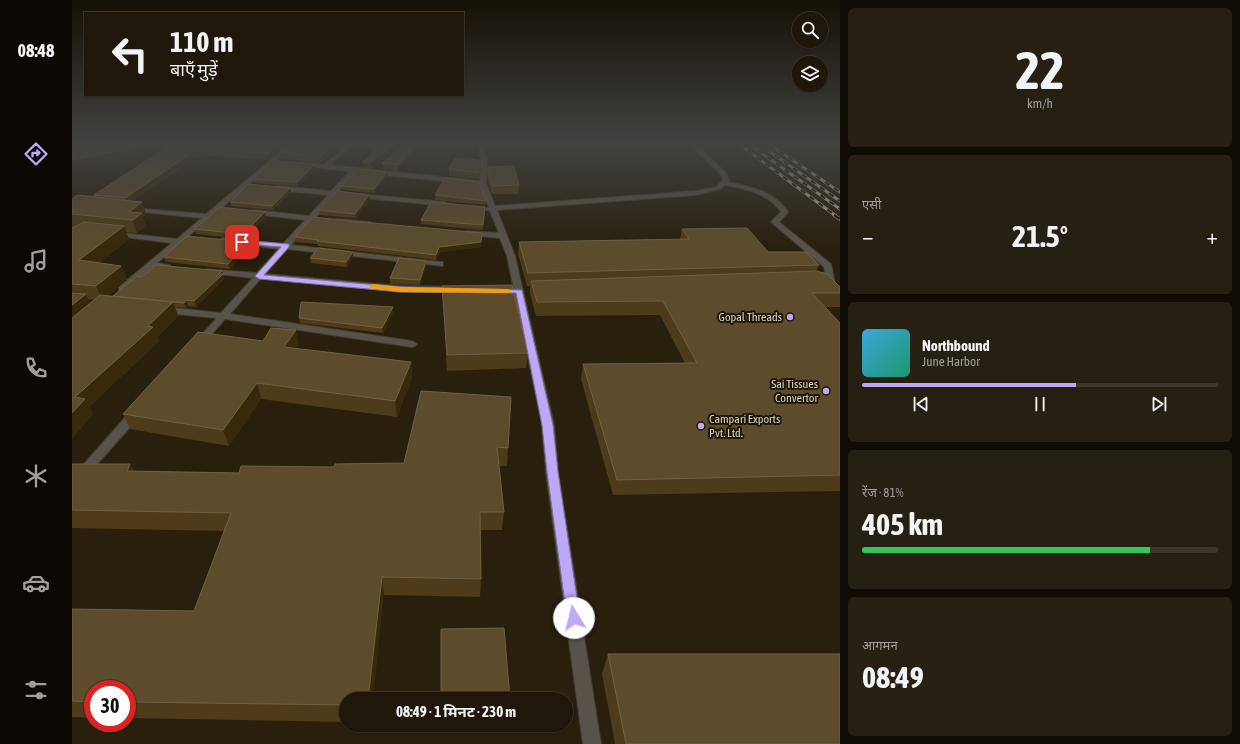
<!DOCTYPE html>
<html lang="hi">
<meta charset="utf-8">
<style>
body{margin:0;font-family:"Asap Condensed","Noto Sans Devanagari",sans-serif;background:#262013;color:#f1f3f6;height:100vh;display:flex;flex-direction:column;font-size:15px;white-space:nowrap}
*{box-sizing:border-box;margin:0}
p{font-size:13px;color:#a19f9c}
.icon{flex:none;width:22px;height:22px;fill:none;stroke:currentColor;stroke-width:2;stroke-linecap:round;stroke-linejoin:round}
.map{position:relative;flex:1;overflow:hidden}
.panel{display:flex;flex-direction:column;gap:8px;padding:8px;background:#100d06;width:400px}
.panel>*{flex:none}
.guide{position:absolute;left:12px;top:12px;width:380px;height:84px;border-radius:0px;box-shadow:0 1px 3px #0004,0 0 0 1px #3c362b;background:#1e170a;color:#f1f3f6;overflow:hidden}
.controls{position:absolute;left:720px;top:12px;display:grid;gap:8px}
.controls a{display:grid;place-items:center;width:36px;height:36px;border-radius:50%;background:#1e170a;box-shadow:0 1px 3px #0004,0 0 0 1px #3c362b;font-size:20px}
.speed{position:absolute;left:12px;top:680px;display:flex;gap:8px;font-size:20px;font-weight:700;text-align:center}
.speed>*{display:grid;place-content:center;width:52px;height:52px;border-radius:50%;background:#1e170a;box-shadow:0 1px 3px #0004,0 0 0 1px #3c362b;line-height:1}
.speed .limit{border:6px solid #d22;background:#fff;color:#111}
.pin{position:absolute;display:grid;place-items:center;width:34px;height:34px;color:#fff;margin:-17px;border-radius:8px;box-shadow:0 2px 6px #0006}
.me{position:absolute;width:44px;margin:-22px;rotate:351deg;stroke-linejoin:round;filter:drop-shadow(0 0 3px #0008)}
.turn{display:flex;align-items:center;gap:14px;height:84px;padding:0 20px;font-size:18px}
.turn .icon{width:52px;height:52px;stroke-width:2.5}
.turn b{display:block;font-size:28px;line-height:34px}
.big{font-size:30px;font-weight:700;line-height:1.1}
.panel .card{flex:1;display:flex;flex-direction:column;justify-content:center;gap:6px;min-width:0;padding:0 14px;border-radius:6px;background:#262013}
.panel .dial{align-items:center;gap:0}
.dial b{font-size:52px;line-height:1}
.song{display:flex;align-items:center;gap:12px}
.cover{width:48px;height:48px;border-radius:6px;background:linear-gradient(135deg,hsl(200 70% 55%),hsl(160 70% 35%))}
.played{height:4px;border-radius:2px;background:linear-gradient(90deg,#bda9f5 60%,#3c362b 60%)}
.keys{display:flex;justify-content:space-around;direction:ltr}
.heat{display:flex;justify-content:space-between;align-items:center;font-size:22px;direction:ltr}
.charge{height:6px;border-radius:3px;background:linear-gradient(90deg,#34c759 81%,#3c362b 0)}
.trip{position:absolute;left:267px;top:692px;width:234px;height:40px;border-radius:20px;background:#1e170a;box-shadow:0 1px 3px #0004,0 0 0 1px #3c362b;font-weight:700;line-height:40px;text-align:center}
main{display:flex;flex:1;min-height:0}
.tab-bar{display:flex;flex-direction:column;width:72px;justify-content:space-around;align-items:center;background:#0c0904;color:#a19f9c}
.tab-bar .icon{width:28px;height:28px}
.tab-bar .current{color:#bda9f5}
.tab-bar b{font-size:18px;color:#f1f3f6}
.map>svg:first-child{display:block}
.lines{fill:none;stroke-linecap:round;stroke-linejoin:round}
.minor-casing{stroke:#443c2b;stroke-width:2}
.minor{fill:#58534a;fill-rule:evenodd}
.rail-far1-casing{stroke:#aca598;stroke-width:3}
.rail-casing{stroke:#aca598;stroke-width:3.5}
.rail-far1{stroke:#1f1504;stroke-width:2;stroke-dasharray:5.5;stroke-linecap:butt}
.rail{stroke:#1f1504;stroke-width:2.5;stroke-dasharray:7;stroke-linecap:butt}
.wall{fill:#4d3b19;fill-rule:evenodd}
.shaded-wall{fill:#38290c}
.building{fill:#5c4c2c;stroke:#6f6144}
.route{fill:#bda9f5;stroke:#7b6e9f}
.slow{fill:#f59e0b}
.poi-dot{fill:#bda9f5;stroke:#1f1504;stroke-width:1.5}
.labels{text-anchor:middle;stroke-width:4;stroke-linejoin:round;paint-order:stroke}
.poi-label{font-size:12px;fill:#d9d3c7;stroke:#1f1504;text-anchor:end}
</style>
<main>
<nav class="tab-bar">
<b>08:48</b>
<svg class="icon current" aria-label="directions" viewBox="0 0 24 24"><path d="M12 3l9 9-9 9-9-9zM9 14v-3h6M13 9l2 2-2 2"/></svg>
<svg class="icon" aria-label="music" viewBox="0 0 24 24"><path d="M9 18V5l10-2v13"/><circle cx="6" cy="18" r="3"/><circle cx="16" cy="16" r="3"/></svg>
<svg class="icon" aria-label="phone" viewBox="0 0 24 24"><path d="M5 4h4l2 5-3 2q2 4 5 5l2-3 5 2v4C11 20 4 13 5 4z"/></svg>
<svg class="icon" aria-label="climate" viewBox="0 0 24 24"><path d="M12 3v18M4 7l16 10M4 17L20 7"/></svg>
<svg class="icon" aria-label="car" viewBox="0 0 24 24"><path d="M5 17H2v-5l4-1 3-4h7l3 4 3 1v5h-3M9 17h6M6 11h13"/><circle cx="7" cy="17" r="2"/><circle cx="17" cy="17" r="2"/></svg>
<svg class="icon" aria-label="filters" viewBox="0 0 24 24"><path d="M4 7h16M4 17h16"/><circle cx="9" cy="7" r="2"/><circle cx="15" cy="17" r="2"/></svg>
</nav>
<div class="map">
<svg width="768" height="744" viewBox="0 0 768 744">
<rect width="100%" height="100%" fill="#281f0d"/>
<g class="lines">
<defs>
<path id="minor" d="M218,144H224L85,263L98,265V269L80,268L53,291H47V287L100,243L44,236H41V232L105,239L130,218L60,211L58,210V208L134,214Z
M260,144H282L258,165L408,181L409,160L405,144H410L415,160L414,183L423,206L624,191L644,187L651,180L648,174L618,144H624L653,172L657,180L656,182C680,187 702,191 716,212L707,222L759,264L764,289L760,292L756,289L752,267L699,222L709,212C696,193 674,189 653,185L648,189L624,195L425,210L443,256L482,425L486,472L529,744H511L474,472L470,425L435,256L428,238L396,235L392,233L396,231L427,233L418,211L413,209L417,207L408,185L284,172L266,192L373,202L376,204L373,206L263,195L244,217L246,219L245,220L240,221L219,245L368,262H371V266L215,249L193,274L329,286L384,287L387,288V292H329L189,278L158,314L340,341L345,344L343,346L340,347L153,319L129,346L126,347L121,344L145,318L92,313L88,310L92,307L149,313L181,278L137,273H134V269L185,273L207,249L151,242L147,240L151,238L211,244L233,220L181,214L178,212L181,210L237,216L256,195L205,190L202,188L205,186L259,191L278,171L229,166L226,164L229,162L252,165L272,148L260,145Z
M265,219L297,222L301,224L297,226L263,222V220Z
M63,410L67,411L68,414L67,417L19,471L15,472L11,471L9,468L11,465L59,411Z"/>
</defs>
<use href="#minor" class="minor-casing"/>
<use href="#minor" class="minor"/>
<defs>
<path id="rail-far1" d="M667,144L764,216
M677,144L768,209
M698,145L768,192
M694,149L768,201"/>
<path id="rail" d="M762,215L768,219"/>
</defs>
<use href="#rail-far1" class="rail-far1-casing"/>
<use href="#rail" class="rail-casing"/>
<use href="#rail-far1" class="rail-far1"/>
<use href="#rail" class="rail"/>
</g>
<path class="wall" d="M0,144H216L196,160L129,155L127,157H119L120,160L60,201L74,214L71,217L74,226L65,233L54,232L57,239L27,263L49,266L55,280L35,296H41L70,277L151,274L152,279L124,307L116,306L114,308L103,307L106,316L85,337L87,341L17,407L21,414L0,438V199L23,197L22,195L97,146L0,166ZM16,299L23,300L18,304Z
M294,144H330L300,168H292L291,162L301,151Z
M333,144L326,171L311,169L310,163Z
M264,148L248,163L210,159L208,153Z
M407,160V179L377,176V169Z
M242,165L243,169L225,186L182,183L181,179Z
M416,167L447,185L446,194H420L416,183Z
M315,176L302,193L271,190L270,186Z
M218,188L219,192L201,210L159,206L158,202Z
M297,195L298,199L284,218L248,215L247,210Z
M363,195L414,201V205L363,200Z
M413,207L411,230L349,224V220Z
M193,212L194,216L172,239L124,234L122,229Z
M278,221V222L410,233L409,247L368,252L364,260L246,246V244L224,242L223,237Z
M610,229L696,252L747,265L744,271L768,287V307H753L768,323V491L541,495L509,379L511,364L613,363L588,315L464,316L458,294V286H455L446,254L447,242L608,239Z
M164,241L165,245L158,252L168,258L158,269L94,262L92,257Z
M281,257L275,267L239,263L238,258Z
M354,266L348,285L318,284V278Z
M370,286L456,353L454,368L375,371L371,301Z
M321,312L311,333L228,323L227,318Z
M191,341L227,345L224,349L339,362L340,378L325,417L189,399L157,446L58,429L51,414Z
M349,391L436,448L435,466H427L432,512L430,530H408L409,579L408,597L312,595L274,699V722L55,718V689H21V718L0,717V609L122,611L152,531L0,528V464H58L62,471L167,473L332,463Z
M536,654L768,744H543L530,674Z
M369,725H439L438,729L369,731Z"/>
<path class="shaded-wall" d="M79,144H108L0,166V160Z
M208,144H216L196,160L195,154Z
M262,144H264V148L248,163V157Z
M323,144H330L300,168L299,162Z
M346,144H351L326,171V165Z
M128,149L129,155L127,157L125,151Z
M118,154L120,160L55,204L53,198Z
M242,165L243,169L225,186V182Z
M315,172V176L302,193V189Z
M218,188L219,192L201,210L200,206Z
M297,195L298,199L284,218L283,214Z
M70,202L74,214L71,217L74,226L65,233L57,212Z
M193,212L194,216L172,239L171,234Z
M52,226L57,239L13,274L7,260Z
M410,233L409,247L368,252L364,260V255L367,247Z
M164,241L165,245L154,257L152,252Z
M281,252V257L275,267L274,262Z
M166,253L168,258L158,269L156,264Z
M354,261V266L348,285V280Z
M49,266L55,280L30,300L24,286Z
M150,271L152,279L124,307L122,301Z
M14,294L20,308L0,325V305Z
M115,300L116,306L114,308L112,303Z
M101,302L106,316L85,337L87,341L17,407L21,414L0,438V413L3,397Z
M321,307V312L311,333L310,328Z
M224,330L227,345L215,362L212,347Z
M339,362L340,378L325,417L323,401Z
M185,383L189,399L157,446L151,430Z
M58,464L67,482L55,471Z
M310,577L312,595L301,699H296Z"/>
<path class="building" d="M0,144H79L0,160Z
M100,144H208L195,154L128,149L125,151H116L118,154L53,198L22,195Z
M219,144H262L248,157L208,153Z
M299,144H323L299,162H291L304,148Z
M333,144H346L326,165L310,163Z
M383,158L407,160V173L377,169Z
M202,160L242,165L225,182L181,179Z
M442,166L447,185L420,186L416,174V167Z
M286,169L315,172L302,189L270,186Z
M373,178L407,182L414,201L363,195Z
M176,184L218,188L200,206L158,202Z
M265,191L297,195L283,214L247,210Z
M6,195L70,202L57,212L70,213L61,220L0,214V199Z
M359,202L413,207L411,225L349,220Z
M148,207L193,212L171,234L122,229Z
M241,217L278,221L277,222L301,223L410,233L409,242L367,247L364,255L245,241L247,240L223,237Z
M12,222L52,226L7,260L49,266L24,286L0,284V228Z
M675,228L696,252H734L747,265L456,273L447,242L617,239L610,229Z
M115,236L164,241L152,252L166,253L156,264L92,257Z
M246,248L281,252L274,262L238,258Z
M327,258L354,261L348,280L318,278Z
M84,265L150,271L147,274H151L122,301L115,300L112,303L41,296L65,276L70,277Z
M745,271L755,274L768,287V293H740L768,323V475L545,480L511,364L625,363L591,301L465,302L459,281Z
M440,285L456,353L375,355L370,286Z
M0,293L14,294L0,305Z
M28,295L101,302L76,326L81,327L3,397L13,399L0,413V318Z
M229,302L321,307L310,328L227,318Z
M199,328L224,330L212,347L339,362L323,401L185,383L151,430L51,414L126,332L191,341Z
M349,391L439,397L436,448L425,447L432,512H408L409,579L310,577L296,699H274V705L55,702V689H21V702L0,701V609L122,611L159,513L0,510V464H58L55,471L167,473L169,466L262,467L263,464L332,463Z
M432,628L438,699H369V629Z
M536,654H768V744H554Z"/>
<linearGradient id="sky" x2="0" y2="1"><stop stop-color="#161107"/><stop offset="0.58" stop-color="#424240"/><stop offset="1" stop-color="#424240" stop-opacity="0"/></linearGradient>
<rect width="768" height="248" fill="url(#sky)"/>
<path class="route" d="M168,240L217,244V247L192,275L329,287L450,290L481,425L486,472L508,618L506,622L502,624L497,622L495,618L475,472L470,425L444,293L329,292L187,279L183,276L184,275L209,247L170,244L167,242Z"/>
<path class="slow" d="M300,284L329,287L436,289L440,291L436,293L329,292L298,288V285Z"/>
<g class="poi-dot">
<circle cx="718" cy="317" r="4"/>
<circle cx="754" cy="391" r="4"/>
<circle cx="629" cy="426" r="4"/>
</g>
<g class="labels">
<g class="poi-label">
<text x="710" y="321">Gopal Threads</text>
<text x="746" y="388">Sai Tissues<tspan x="746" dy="14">Convertor</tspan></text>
<text x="637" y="423" text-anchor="start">Campari Exports<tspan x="637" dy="14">Pvt. Ltd.</tspan></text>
</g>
</g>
</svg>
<div class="controls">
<a><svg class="icon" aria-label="search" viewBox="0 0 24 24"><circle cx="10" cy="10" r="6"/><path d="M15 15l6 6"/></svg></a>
<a><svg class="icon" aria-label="layers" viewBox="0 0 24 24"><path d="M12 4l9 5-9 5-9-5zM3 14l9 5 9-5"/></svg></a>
</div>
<div class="speed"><div class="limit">30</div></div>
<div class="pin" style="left:170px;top:242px;background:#d93025"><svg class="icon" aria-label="arrive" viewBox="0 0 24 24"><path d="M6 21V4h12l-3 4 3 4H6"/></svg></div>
<svg class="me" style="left:502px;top:618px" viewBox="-20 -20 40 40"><circle r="19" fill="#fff"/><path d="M0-13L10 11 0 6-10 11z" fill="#bda9f5"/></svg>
<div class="trip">08:49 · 1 मिनट · 230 m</div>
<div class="guide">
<div class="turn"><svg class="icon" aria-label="left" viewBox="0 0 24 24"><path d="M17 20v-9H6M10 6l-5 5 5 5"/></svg><div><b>110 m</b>बाएँ मुड़ें</div></div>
</div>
</div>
<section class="panel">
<div class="card dial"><b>22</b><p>km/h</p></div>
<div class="card"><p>एसी</p>
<div class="heat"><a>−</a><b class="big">21.5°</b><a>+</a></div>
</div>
<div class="card">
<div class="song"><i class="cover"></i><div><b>Northbound</b><p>June Harbor</p></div></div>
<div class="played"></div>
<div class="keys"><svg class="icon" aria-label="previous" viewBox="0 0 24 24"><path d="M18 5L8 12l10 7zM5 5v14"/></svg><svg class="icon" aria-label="pause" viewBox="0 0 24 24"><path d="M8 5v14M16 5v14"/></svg><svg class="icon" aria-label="next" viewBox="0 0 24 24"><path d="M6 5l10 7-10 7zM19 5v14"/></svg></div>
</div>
<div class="card"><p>रेंज · 81%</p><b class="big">405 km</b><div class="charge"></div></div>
<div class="card"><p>आगमन</p><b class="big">08:49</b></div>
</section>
</main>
